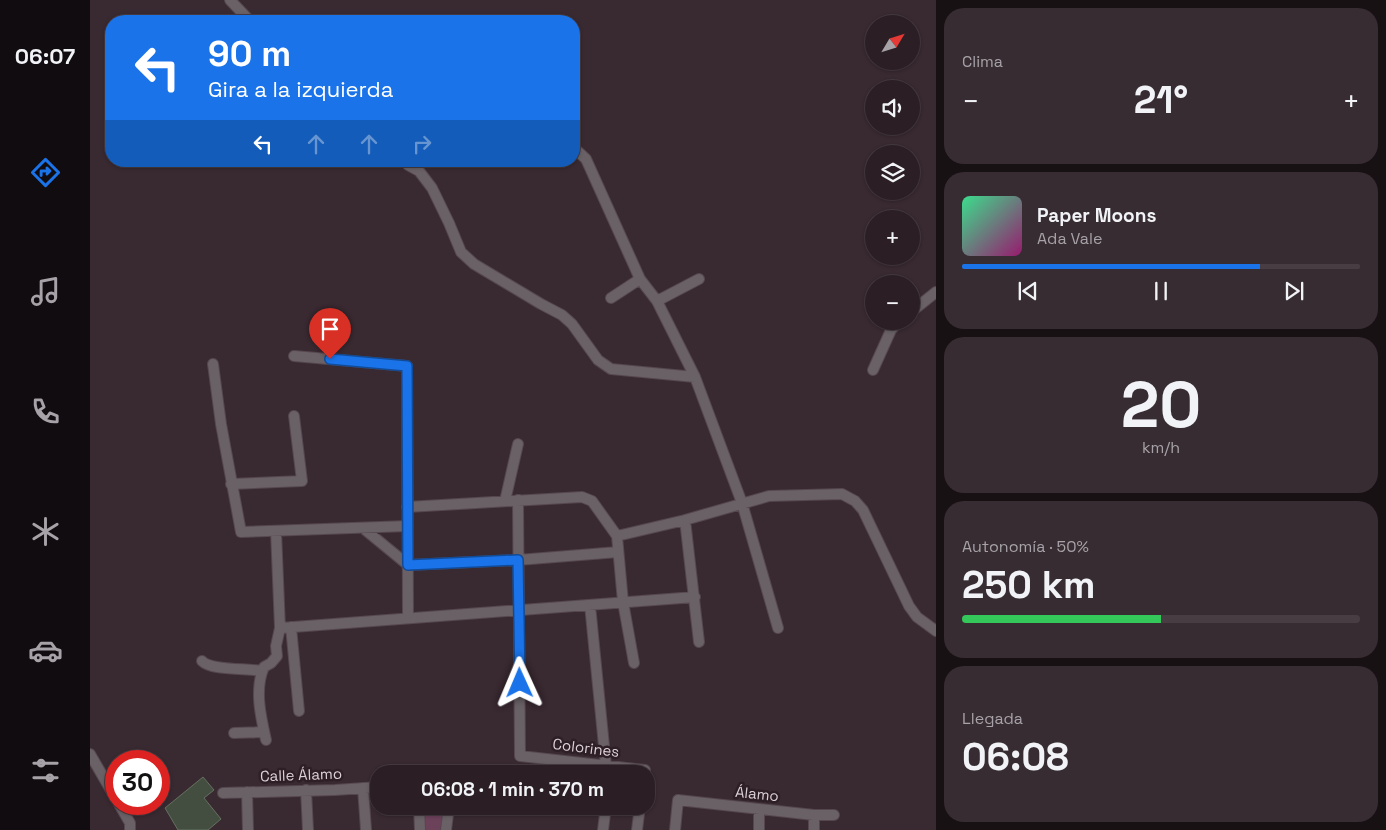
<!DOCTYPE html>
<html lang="es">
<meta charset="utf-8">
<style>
body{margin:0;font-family:"Space Grotesk",sans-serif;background:#372c32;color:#f1f3f6;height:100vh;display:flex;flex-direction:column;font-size:19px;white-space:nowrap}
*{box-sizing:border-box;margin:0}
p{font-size:16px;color:#a6a2a7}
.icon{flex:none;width:28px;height:28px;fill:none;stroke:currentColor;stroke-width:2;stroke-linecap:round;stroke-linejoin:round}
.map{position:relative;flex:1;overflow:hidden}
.sheet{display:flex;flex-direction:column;gap:8px;padding:8px;background:#181114;width:450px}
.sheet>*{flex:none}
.guide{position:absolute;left:15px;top:15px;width:475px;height:152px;border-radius:20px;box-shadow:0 1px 4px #0004,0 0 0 1px #473d42;background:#1a73e8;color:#fff;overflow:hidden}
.needle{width:32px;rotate:52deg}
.tools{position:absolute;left:775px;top:15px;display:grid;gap:10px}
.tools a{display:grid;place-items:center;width:55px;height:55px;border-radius:50%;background:#2b1f25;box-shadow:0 1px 4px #0004,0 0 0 1px #473d42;font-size:25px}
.speed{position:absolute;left:15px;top:750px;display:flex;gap:10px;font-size:25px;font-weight:700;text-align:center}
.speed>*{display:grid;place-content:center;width:65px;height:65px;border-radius:50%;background:#2b1f25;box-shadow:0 1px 4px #0004,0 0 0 1px #473d42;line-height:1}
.speed .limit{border:8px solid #d22;background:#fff;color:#111}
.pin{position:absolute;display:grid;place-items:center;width:42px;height:42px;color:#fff;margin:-51px -21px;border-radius:50% 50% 50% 0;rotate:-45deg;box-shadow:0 0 5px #0007}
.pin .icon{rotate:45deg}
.me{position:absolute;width:55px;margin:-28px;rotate:359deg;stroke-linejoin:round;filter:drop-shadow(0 0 4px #0008)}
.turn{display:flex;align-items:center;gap:18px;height:105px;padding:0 20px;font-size:22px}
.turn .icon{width:65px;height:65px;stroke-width:2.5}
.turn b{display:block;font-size:35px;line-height:42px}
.lanes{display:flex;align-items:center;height:48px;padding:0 20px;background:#0003;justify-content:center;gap:25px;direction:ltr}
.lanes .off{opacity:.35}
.big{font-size:38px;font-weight:800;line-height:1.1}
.sheet .widget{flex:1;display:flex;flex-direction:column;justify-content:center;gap:8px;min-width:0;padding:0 18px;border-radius:20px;background:#372c32}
.sheet .dial{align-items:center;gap:0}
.dial b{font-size:65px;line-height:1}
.song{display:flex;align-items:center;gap:15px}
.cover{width:60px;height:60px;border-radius:8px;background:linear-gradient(135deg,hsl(150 70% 55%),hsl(320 70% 35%))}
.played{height:5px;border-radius:2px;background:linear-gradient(90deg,#1a73e8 75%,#473d42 75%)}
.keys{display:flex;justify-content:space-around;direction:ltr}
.heat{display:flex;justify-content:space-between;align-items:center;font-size:28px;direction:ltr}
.charge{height:8px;border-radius:4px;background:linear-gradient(90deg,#34c759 50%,#473d42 0)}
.trip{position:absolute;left:280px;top:765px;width:285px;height:50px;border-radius:20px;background:#2b1f25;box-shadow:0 1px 4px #0004,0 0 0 1px #473d42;font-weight:800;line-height:50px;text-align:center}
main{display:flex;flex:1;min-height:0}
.tab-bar{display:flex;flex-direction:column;width:90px;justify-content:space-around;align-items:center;background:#110c0f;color:#a6a2a7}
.tab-bar .icon{width:35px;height:35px}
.tab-bar .active{color:#1a73e8}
.tab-bar b{font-size:22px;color:#f1f3f6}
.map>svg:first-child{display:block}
.green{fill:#6c425a}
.building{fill:#434e40;stroke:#657161}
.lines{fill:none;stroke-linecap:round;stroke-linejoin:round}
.minor-casing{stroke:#56474f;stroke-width:12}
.minor{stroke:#696165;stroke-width:10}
.route-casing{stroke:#114b97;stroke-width:12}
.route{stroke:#1a73e8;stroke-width:9}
.labels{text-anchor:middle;stroke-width:5;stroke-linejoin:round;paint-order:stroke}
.street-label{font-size:15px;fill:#dcd1d6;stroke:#2e1f27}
</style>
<main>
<nav class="tab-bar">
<b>06:07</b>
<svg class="icon active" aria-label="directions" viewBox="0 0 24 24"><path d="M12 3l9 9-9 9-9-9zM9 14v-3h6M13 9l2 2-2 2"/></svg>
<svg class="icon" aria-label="music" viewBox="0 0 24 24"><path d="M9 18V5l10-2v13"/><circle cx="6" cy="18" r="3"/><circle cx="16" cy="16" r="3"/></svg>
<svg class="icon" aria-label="phone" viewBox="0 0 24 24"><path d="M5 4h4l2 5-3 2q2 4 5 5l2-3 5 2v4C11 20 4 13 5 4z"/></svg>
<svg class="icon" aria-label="climate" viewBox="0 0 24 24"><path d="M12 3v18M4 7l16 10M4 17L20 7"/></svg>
<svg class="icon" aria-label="car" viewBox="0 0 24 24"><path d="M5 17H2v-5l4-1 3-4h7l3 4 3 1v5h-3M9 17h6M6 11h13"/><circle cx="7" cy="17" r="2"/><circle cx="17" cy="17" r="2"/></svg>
<svg class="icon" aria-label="filters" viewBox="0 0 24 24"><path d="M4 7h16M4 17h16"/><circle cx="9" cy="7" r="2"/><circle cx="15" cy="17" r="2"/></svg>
</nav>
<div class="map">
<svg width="846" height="830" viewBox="0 0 846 830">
<rect width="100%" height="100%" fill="#392931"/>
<path class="green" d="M331,806H355L353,830H332Z"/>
<path class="building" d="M113,777L124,790L114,798L131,819L118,830H88L75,808Z"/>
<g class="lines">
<defs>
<path id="minor" d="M140,0L160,21
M484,148L496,159L550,279L567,301L605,377L652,503L688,628
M316,161L318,165L329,171L342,188L359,223L371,252L384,264L451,304L472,315L482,324L508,360L521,369L605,377
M521,298L550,279
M567,301L609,279
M821,312L846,292
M204,356L317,366L318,618
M123,364L131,424L151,532L318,526
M783,370L801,330L809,321
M141,484L212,481L204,416
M428,500L430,756L555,770L554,774
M415,501L428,444
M317,507L492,497L502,501L527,536L533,602L544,663
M595,520L609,642
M273,528L318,565L428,560L528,552
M527,536L595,520L679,496L752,494L765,501L773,510L819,606L827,617L846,631
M500,605L516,766
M201,627L209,711
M190,628L605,597
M112,661C121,671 158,668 172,671
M144,733L174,732
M176,740C171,718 164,689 174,667L181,663L187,656L186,646L190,628L186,531
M0,754L26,799
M273,788L276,830
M216,790L218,830
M157,792L158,830
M133,793L245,790L289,787
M29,804L40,823V830
M329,806L330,830
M356,830L359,806
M513,830L516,806
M547,830L550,806
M585,830L588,800L724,815H744
M669,830V809
M724,830V815"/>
</defs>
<use href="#minor" class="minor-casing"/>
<use href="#minor" class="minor"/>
</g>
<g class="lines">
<defs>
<path id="route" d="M240,359L317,366L318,565L428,560L430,683"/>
</defs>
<use href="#route" class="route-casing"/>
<use href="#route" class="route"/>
</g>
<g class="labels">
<g class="street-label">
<text transform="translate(496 748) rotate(7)" y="5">Colorines</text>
<text transform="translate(211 775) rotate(-2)" y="5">Calle Álamo</text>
<text transform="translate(667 794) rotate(6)" y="5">Álamo</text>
</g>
</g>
</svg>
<div class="tools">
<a><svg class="needle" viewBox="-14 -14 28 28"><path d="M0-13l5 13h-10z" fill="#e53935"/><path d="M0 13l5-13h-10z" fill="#a6a2a7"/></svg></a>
<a><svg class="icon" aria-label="sound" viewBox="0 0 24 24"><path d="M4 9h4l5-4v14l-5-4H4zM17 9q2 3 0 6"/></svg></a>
<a><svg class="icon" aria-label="layers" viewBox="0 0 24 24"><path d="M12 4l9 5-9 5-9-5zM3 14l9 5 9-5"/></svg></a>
<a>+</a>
<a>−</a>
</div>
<div class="speed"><div class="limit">30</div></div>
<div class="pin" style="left:240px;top:359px;background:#d93025"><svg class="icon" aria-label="arrive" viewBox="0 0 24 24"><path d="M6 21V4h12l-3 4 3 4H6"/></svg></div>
<svg class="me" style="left:430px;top:683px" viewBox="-20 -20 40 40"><path d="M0-17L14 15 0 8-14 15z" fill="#1a73e8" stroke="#fff" stroke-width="4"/></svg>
<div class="trip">06:08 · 1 min · 370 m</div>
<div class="guide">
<div class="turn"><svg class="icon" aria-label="left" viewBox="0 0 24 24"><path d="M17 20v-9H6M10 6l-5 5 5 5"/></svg><div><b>90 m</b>Gira a la izquierda</div></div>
<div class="lanes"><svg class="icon" aria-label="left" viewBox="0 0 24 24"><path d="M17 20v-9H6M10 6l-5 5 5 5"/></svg><svg class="icon off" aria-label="ahead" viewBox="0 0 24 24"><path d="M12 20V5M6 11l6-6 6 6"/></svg><svg class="icon off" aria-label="ahead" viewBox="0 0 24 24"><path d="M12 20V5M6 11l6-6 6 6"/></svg><svg class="icon off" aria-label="right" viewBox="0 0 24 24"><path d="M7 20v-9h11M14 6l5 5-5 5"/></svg></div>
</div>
</div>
<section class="sheet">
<div class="widget"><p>Clima</p>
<div class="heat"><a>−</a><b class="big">21°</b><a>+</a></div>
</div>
<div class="widget">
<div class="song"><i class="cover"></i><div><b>Paper Moons</b><p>Ada Vale</p></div></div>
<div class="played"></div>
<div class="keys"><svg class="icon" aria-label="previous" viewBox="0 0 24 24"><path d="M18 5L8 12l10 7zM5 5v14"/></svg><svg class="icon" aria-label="pause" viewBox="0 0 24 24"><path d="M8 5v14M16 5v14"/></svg><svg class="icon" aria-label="next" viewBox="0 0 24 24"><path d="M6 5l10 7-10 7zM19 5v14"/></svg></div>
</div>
<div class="widget dial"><b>20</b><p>km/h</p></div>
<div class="widget"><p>Autonomía · 50%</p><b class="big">250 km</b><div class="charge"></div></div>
<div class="widget"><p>Llegada</p><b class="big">06:08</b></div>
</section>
</main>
